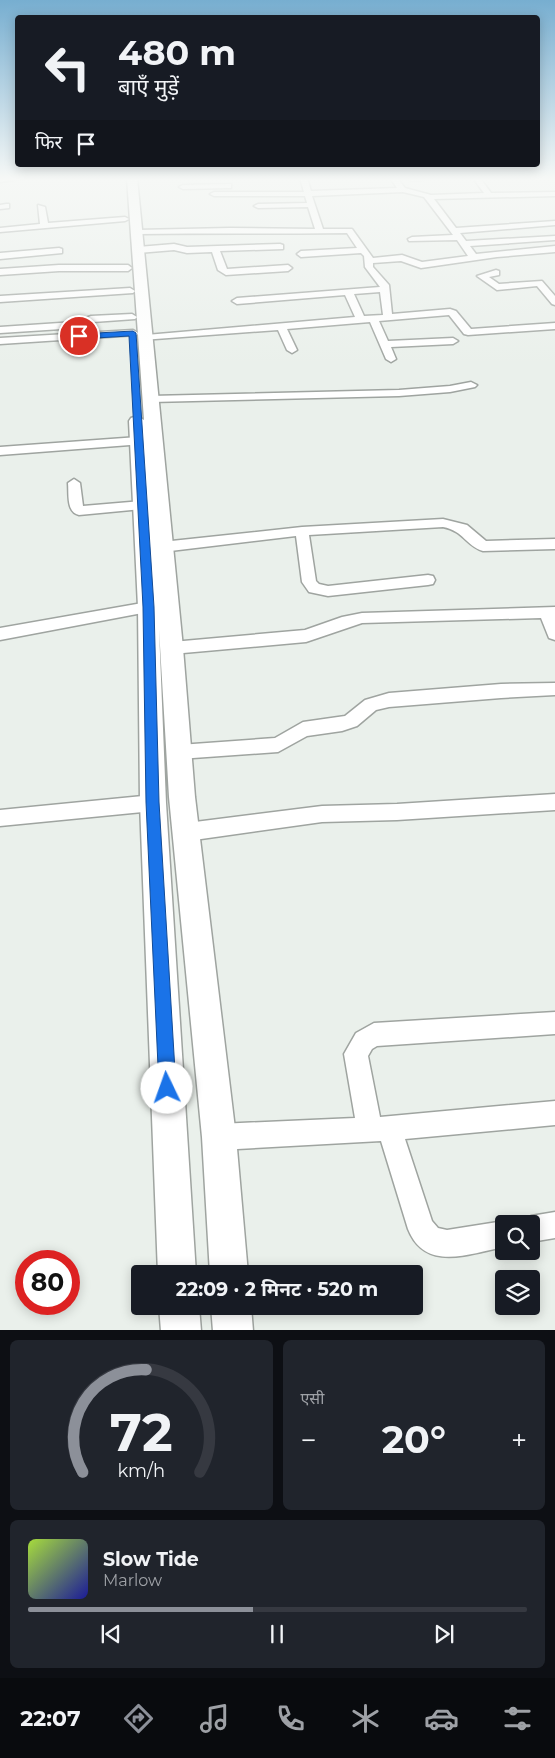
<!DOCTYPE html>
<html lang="hi">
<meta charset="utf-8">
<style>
body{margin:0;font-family:Montserrat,"Noto Sans Devanagari",sans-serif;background:#20242c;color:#f1f3f6;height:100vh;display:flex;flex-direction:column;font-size:19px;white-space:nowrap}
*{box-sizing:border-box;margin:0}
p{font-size:16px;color:#9ea1a6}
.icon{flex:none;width:28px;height:28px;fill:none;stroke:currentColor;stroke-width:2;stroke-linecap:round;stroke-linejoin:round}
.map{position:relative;height:1330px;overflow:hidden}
.side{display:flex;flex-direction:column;gap:10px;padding:10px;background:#0d0f14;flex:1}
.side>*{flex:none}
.guide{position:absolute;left:15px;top:15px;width:525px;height:152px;border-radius:5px;box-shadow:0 2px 12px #0003;background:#171b24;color:#f1f3f6;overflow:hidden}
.fabs{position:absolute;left:495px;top:1215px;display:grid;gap:10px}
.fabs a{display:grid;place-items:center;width:45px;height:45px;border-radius:5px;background:#171b24;box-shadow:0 2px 12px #0003;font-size:25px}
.speed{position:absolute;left:15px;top:1250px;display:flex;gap:10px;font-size:25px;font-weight:700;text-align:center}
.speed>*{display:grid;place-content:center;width:65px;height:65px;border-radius:50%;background:#171b24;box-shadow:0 2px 12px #0003;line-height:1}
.speed .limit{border:8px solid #d22;background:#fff;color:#111}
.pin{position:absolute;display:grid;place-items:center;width:42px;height:42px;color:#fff;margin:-21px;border:2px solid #fff;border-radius:50%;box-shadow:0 1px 5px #0007}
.me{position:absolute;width:55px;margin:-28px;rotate:357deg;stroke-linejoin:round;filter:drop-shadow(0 0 4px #0008)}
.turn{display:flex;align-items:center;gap:18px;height:105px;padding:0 20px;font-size:22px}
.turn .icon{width:65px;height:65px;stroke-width:2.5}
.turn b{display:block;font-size:35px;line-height:42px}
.then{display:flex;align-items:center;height:48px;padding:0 20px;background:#0003;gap:10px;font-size:19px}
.big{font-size:38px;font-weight:700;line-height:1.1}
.side .widget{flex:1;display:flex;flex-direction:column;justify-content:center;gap:8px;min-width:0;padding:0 18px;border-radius:8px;background:#20242c}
.side .dial{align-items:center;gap:0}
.dial svg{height:130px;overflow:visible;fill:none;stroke:#363941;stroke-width:7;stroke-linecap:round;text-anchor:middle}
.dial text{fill:#f1f3f6;stroke:none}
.song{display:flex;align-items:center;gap:15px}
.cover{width:60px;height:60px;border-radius:8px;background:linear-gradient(135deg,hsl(80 70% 55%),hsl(240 70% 35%))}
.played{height:5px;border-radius:2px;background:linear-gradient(90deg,#8c9099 45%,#363941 45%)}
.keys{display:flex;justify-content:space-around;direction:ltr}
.heat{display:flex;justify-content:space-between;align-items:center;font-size:28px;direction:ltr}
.side .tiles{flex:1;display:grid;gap:10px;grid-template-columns:1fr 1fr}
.widget:last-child{grid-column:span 2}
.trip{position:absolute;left:131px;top:1265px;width:292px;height:50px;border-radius:5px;background:#171b24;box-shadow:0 2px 12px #0003;font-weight:700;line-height:50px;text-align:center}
.tabs{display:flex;height:80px;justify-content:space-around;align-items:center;background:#090b0e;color:#9ea1a6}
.tabs .icon{width:35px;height:35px}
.tabs .active{color:#8c9099}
.tabs b{font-size:22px;color:#f1f3f6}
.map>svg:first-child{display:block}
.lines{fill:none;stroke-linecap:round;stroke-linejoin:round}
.minor-casing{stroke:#9fa4a0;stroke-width:3}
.highway-casing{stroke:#9fa4a0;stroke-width:3}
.minor{fill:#fff;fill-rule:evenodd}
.highway{fill:#fff;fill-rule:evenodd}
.route{fill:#1a73e8;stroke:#114b97}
</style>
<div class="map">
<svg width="555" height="1331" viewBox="0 0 555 1331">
<rect width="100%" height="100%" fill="#eaf0eb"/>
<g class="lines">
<defs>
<path id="minor" d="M0,178H28L0,182Z
M300,178H307L311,191L397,188L390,178H397L405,188L431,195L484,193L473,178H480L491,193L555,192V196L434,199L456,228L555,221V225L460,233L466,241L555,236V240L470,246L476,254L555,246V252L497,257L421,268L401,261L373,263V267L389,285L392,314L450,309L456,311L471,329L555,323V329L468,335L464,334L449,315L379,321L388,341L453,338L458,341L453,344L391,347L396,359L391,362L386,359L370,322L287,329L297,350L292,353L287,350L278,330L142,340V336L146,335L355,317L345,295L237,304L232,301L237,298L380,287L365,267L364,256L361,253L301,257L297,254L301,251L357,248L347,233C277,234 207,233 137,234L133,232L137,230L230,228L315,229L308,207L258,208L254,206L258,204L307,203L305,196H214L210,194L214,192H304ZM403,192L424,197L453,235L412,237L408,239L409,241L457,240L468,256L422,262L402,255L373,258L352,229H323L312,196ZM380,292L383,315L364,316L354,294Z
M438,178L412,181L408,179L409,178Z
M231,184V188H228L183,189L179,187L183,185Z
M6,204H9V208L0,209V205Z
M38,205L45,207L48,223L125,217L129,219L125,221L0,232V228L40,224Z
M174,244L187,247L280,244L283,245V249L220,251L227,269L288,265L292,268L288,271L226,275L218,270L212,252L187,253L174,250L138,253L134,250L138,247Z
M59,248L62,249V253L0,259V253Z
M59,265H128L132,268L128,271H59L0,275V269Z
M496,270L499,271V275L489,277L499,284L542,281L555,296V305L552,304L537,286L497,290L477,276Z
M130,288L135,291L133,293L0,302V296Z
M132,314L137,317L135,319L93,322L77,328L0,333V327L75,322L91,316Z
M133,330L138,333L137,335L0,344V338Z
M471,382L477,385L475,387L450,392L399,396L151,402L145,399L151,396L399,390L450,386Z
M152,436L158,440L156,443L0,455V447Z
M74,479L80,483L83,506L142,501L149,505L142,509L79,515C66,512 69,494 68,483Z
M443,519L467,525L486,541L555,539V549L483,551C466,546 464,531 443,527L309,535L316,581L319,584L328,586L428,575L433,576L435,580L433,584L428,585L328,596L309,592L302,582L296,536L162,552L157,550L155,547L157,544L162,542L302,527Z
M148,602L153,603L156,607L153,611L0,640V628Z
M555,607V640L549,638L541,618L362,623L306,642L172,654L166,652L164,648L166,644L172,642L305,630L342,617L362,613Z
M555,683V695L501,698L389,707L376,710L357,726L342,731L307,736L278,752L179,759L173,757L170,752L173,747L179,745L275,738L303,722L345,716L365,700L389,693L501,684Z
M555,794V810L397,820L322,822L187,841L180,838L177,832L180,826L187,823L322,806L397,804Z
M153,795L160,797L162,803L160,809L153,811L0,826V810Z
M555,1012V1034L377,1046L372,1049L368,1056L380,1117L555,1101V1125L405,1139L432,1221L438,1228L447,1230L504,1221L512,1224H504V1247C468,1254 425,1272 408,1229L381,1141L219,1150L210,1146L206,1137L210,1128L219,1124L355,1118L344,1054L356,1033L374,1023Z
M555,1212V1238L531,1242V1224H520L522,1220L531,1216Z"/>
<path id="highway" d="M127,178H137L183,648L195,797L236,1137L248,1274H210L202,1137L169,797L159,629L166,803L196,1274H158L140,803L138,607L129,421L131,418L137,416L144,420Z
M159,1306H199L201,1331H161Z
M211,1306H251L253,1331H213Z"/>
</defs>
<use href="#minor" class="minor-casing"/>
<use href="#highway" class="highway-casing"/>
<use href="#minor" class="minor"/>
<use href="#highway" class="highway"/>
</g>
<linearGradient id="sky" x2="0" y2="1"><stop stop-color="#77aed0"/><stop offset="0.49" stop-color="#f6f8f6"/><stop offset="1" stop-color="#f6f8f6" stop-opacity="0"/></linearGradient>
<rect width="555" height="365" fill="url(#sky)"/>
<path class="route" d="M133,331L136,333L154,607L159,802L176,1088L173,1093L167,1096L161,1093L159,1088L146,802L143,607L129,336L79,339L76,336L79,334Z"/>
</svg>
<div class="fabs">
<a><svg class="icon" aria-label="search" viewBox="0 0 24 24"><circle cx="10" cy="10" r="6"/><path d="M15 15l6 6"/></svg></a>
<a><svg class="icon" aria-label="layers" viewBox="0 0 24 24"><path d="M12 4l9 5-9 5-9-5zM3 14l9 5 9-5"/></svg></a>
</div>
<div class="speed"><div class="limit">80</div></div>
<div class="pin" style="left:79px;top:336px;background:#d93025"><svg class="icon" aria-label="arrive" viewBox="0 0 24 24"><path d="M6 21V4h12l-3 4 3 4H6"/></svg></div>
<svg class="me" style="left:167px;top:1088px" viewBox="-20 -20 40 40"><circle r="19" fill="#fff"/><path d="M0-13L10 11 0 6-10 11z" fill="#1a73e8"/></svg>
<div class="trip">22:09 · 2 मिनट · 520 m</div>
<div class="guide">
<div class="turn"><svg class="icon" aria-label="left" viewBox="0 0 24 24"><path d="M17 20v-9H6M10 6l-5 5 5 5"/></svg><div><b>480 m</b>बाएँ मुड़ें</div></div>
<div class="then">फिर<svg class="icon" aria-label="arrive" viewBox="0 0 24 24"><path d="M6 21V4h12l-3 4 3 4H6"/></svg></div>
</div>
</div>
<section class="side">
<div class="tiles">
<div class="widget dial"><svg viewBox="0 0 100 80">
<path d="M14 69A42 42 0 1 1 86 69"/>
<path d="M14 69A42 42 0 0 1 53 6" stroke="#8c9099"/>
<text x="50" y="56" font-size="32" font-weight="700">72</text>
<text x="50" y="72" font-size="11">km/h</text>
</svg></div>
<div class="widget"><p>एसी</p>
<div class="heat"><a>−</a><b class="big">20°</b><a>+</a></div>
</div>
<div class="widget">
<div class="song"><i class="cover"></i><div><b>Slow Tide</b><p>Marlow</p></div></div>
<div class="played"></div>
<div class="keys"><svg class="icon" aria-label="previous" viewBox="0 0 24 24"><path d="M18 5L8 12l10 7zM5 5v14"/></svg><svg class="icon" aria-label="pause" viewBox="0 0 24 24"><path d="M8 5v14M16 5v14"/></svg><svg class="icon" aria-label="next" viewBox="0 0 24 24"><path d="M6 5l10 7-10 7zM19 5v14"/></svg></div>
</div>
</div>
</section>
<nav class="tabs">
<b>22:07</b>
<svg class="icon active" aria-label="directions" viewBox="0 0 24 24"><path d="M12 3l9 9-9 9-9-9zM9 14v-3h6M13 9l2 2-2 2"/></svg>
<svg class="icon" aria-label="music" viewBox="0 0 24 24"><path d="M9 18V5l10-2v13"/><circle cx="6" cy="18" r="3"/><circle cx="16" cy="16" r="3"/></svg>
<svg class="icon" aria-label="phone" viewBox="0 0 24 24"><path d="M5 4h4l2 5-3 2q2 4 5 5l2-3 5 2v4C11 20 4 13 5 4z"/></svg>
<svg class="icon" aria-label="climate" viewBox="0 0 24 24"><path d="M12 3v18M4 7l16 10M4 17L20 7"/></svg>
<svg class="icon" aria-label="car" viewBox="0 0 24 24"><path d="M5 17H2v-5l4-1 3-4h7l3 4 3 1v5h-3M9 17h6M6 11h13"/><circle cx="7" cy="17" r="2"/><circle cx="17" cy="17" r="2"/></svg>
<svg class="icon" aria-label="filters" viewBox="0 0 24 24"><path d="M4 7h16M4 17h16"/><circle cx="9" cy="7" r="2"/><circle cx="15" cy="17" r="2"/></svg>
</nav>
